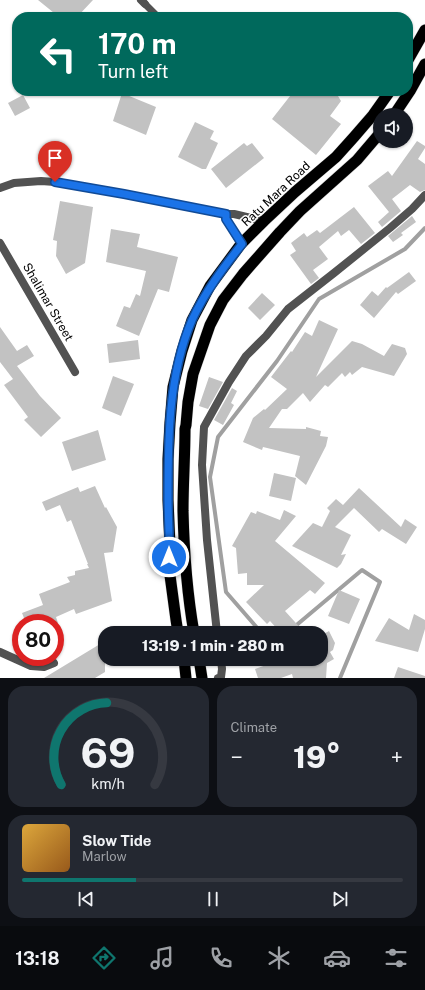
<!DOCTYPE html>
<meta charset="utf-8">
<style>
body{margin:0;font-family:"Public Sans",sans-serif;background:#242831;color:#f1f3f6;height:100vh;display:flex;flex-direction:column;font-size:15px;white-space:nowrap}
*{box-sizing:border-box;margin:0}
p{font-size:13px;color:#9ea1a6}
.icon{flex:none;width:22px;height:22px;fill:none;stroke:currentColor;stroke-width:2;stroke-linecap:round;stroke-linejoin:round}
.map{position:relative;height:678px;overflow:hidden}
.side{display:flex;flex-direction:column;gap:8px;padding:8px;background:#0d0f14;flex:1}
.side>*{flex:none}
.hud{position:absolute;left:12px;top:12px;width:401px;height:84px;border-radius:16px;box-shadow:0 1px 3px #0004;background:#00695c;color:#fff;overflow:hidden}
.tools{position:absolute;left:373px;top:108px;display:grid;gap:8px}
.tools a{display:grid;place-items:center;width:40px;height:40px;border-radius:50%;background:#171b24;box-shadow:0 1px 3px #0004;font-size:20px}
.speed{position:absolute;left:12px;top:614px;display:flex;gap:8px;font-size:20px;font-weight:700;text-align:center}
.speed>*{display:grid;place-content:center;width:52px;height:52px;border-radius:50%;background:#171b24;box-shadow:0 1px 3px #0004;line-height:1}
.speed .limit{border:6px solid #d22;background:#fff;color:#111}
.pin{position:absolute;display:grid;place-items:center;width:34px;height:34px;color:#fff;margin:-41px -17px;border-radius:50% 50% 50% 0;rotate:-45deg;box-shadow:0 0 4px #0007}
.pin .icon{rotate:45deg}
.me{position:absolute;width:44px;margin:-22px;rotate:0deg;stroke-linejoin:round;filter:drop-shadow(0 0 3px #0008)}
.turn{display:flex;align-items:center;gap:14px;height:84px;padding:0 20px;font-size:18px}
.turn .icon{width:52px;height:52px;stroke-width:2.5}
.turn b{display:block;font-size:28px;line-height:34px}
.big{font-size:30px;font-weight:800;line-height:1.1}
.side .card{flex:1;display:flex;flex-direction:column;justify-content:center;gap:6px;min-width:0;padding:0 14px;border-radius:16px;background:#242831}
.side .dial{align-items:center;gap:0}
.dial svg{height:104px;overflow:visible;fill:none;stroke:#363941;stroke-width:7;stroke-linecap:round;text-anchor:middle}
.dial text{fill:#f1f3f6;stroke:none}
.song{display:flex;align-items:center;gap:12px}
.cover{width:48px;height:48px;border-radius:6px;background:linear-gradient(135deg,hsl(40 70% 55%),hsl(30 70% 35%))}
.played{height:4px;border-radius:2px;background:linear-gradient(90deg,#0f766e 30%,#363941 30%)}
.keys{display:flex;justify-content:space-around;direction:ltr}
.heat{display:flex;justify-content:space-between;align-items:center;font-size:22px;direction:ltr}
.side .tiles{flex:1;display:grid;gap:8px;grid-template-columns:1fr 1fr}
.card:last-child{grid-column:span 2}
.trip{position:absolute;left:98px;top:626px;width:230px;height:40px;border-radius:16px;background:#171b24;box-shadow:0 1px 3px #0004;font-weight:800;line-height:40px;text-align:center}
.dock{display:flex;height:64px;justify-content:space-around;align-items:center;background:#090b0e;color:#9ea1a6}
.dock .icon{width:28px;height:28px}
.dock .selected{color:#0f766e}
.dock b{font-size:18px;color:#f1f3f6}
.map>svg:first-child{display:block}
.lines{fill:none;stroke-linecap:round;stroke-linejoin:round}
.stream{stroke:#a0a0a0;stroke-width:4}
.building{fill:#c2c2c2}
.trunk-casing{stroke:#dbdbdb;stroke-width:12}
.service{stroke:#525252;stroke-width:7}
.minor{stroke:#525252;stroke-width:8}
.trunk{stroke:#000;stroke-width:11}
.route-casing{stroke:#114b97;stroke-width:10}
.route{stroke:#1a73e8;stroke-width:7}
.labels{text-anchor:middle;stroke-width:3;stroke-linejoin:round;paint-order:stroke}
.street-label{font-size:12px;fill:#000;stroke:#fff}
</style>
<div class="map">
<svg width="425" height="678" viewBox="0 0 425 678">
<rect width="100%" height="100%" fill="#fff"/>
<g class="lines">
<path class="stream" d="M293,628L362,570L380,582L340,678
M284,632L259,630L226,592L210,477L218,437L277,361L319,299L405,249L425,228"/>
</g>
<path class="building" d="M38,0H93L77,17H59Z
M294,91H335L341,101L330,116L341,124L316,155L272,119Z
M122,93L156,107L146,135L113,121Z
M23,95L30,108L15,116L8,103Z
M195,122L214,131L210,139L218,143L206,169H202L178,157Z
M417,141L425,146V148L418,159L425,164V190L420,192L410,185L392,199L401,211L382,227L378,222L389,212L368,186L388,171L392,176Z
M244,143L247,146L252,143L264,158L226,188L211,169Z
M60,201L93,207L85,263L66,274L56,256L57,241L53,240Z
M354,207L375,233L361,244L349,230L341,236L338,231L319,247L328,259L313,270L319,278L311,284L290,255L296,251L291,243L304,233L307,237L317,230L320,233Z
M412,216L416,222L401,233L403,235L393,242L388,236Z
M111,229L140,234L137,247L178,257L169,292L158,289L139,336L116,326L124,306L130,308L136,294L140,296L146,271L106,262Z
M409,272L416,281L398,294L396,292L374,318L360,305L372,291L378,296L386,287L387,288Z
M262,293L275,305L260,320L248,308Z
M319,320L338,329L316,377L352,341L362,344L384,356L392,344L405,348L407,354L394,376L362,367L352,375L350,372L345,377L342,373L328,387L325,385L310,402L303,393L287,409H282L269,428L306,429V427L321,431L320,436L328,437L326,446L306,485L295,476L300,456L263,447L262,450L243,442L253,418L264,409L265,410L287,389L271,377L291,351L292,352L305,332L312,336Z
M0,327L17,351L27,345L34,356L17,366L40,396L61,418L41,437L24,420L28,417L4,385L13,379L0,362Z
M138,340L140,359L109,363L107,344Z
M113,376L134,384L121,416L102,408Z
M209,377L223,382L208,409L199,406Z
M232,388L237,391L231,403L234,405L223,425L214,420Z
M98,430L106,460L72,471L62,442Z
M274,473L296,478L291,501L269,496Z
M95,486L105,508L106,507L117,527L113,552L104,553L112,601L76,614L74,609L56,617L58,623H26L22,613L43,605L39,594L70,582L67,577L75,575V571L89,568L87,564H88L71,520L67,522L60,505L46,511L42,502L78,487L80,492Z
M359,488L401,527L405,519L417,527L406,544L382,529L379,532L354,508L335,527L351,535L341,555L346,554L341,564L337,568L292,546L313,523L322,527L330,511L327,508L336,499L343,505Z
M284,510L296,516L275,541L325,583L315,594L310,590L285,611L305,633H281L270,621L267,624L246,602L264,585H247V573L238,574L236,548L232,546L251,512L256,514L257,511L280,520Z
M339,590L360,599L349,624L328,616Z
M414,614L425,620V629L418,652L375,641L389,618L409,630Z
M329,631L335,643L333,650L330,652L334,659L327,663L326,678H293L292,674L281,678H258L255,669L283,659H321V633L322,635Z
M105,641V672L95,678H44Z
M398,667L425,676V678H394Z"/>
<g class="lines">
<defs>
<path id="trunk" d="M408,60L425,30
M394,115L410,91L425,64
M178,633L176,620L169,568L170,546L168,500V459L170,423L173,387L182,351L192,320L210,286L241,244L264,221L295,192L336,157L354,137L373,115L390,91
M194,633C187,593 184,552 183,511C183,484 185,456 185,429L186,425L188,402L193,374L210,325L223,300L243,274L280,232L300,211L357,160L380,133
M184,659L186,678
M199,659L202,678"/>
</defs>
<use href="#trunk" class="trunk-casing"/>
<path class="service" d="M145,4L158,17"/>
<path class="minor" d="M141,0L145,4
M0,188L14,183L41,181L55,182L124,194L226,214H234L264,221
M226,214V219L241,244
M0,243L75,372
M217,633L207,540L202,465L204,427L229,382L246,356L266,336L288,309L334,273L390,228L412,209L425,195
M0,652L31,666L44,667L54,663
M218,678L221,677L222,669L221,659"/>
<use href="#trunk" class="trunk"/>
</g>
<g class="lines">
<defs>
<path id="route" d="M55,182L124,194L226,214V219L242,244C223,268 205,292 192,320C168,376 168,440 168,499C168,518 170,538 169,557"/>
</defs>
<use href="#route" class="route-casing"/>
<use href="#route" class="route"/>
</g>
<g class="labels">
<g class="street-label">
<text transform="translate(276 194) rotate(-43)" y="4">Ratu Mara Road</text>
<text transform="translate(48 302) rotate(60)" y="4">Shalimar Street</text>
</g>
</g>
</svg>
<div class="tools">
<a><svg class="icon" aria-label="sound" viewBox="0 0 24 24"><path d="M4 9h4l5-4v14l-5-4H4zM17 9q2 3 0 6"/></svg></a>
</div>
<div class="speed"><div class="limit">80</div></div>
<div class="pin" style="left:55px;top:182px;background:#d93025"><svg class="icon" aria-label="arrive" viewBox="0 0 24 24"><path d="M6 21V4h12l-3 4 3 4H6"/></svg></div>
<svg class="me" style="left:169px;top:557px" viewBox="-20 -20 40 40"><circle r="17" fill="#1a73e8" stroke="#fff" stroke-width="3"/><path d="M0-11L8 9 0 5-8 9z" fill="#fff"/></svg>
<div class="trip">13:19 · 1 min · 280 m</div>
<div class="hud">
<div class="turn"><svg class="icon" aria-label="left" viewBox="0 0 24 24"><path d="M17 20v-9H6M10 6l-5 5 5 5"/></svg><div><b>170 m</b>Turn left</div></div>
</div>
</div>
<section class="side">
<div class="tiles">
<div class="card dial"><svg viewBox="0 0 100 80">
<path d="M14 69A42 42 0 1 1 86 69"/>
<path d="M14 69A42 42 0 0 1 49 6" stroke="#0f766e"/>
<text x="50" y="56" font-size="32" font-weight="700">69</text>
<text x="50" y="72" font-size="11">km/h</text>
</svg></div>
<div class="card"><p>Climate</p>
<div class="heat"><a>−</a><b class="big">19°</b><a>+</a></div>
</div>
<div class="card">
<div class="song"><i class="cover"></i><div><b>Slow Tide</b><p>Marlow</p></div></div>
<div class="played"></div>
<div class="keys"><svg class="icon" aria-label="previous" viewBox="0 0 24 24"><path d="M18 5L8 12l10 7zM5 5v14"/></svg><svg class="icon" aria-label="pause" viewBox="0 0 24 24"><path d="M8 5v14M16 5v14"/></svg><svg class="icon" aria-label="next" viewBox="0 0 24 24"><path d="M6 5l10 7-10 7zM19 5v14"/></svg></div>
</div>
</div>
</section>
<nav class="dock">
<b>13:18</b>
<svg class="icon selected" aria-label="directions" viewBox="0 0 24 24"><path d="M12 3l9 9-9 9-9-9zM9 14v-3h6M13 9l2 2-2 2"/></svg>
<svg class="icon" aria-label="music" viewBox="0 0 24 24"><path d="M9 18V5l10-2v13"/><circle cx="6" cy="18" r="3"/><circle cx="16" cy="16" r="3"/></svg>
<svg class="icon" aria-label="phone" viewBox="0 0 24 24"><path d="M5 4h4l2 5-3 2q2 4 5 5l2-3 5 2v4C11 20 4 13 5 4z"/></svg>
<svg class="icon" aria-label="climate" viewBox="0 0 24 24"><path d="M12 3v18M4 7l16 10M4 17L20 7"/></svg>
<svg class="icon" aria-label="car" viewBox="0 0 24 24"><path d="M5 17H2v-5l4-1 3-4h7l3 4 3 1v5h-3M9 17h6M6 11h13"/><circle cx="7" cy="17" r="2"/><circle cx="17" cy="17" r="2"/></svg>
<svg class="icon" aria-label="filters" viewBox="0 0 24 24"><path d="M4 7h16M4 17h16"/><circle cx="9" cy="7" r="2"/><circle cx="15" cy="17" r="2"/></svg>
</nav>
